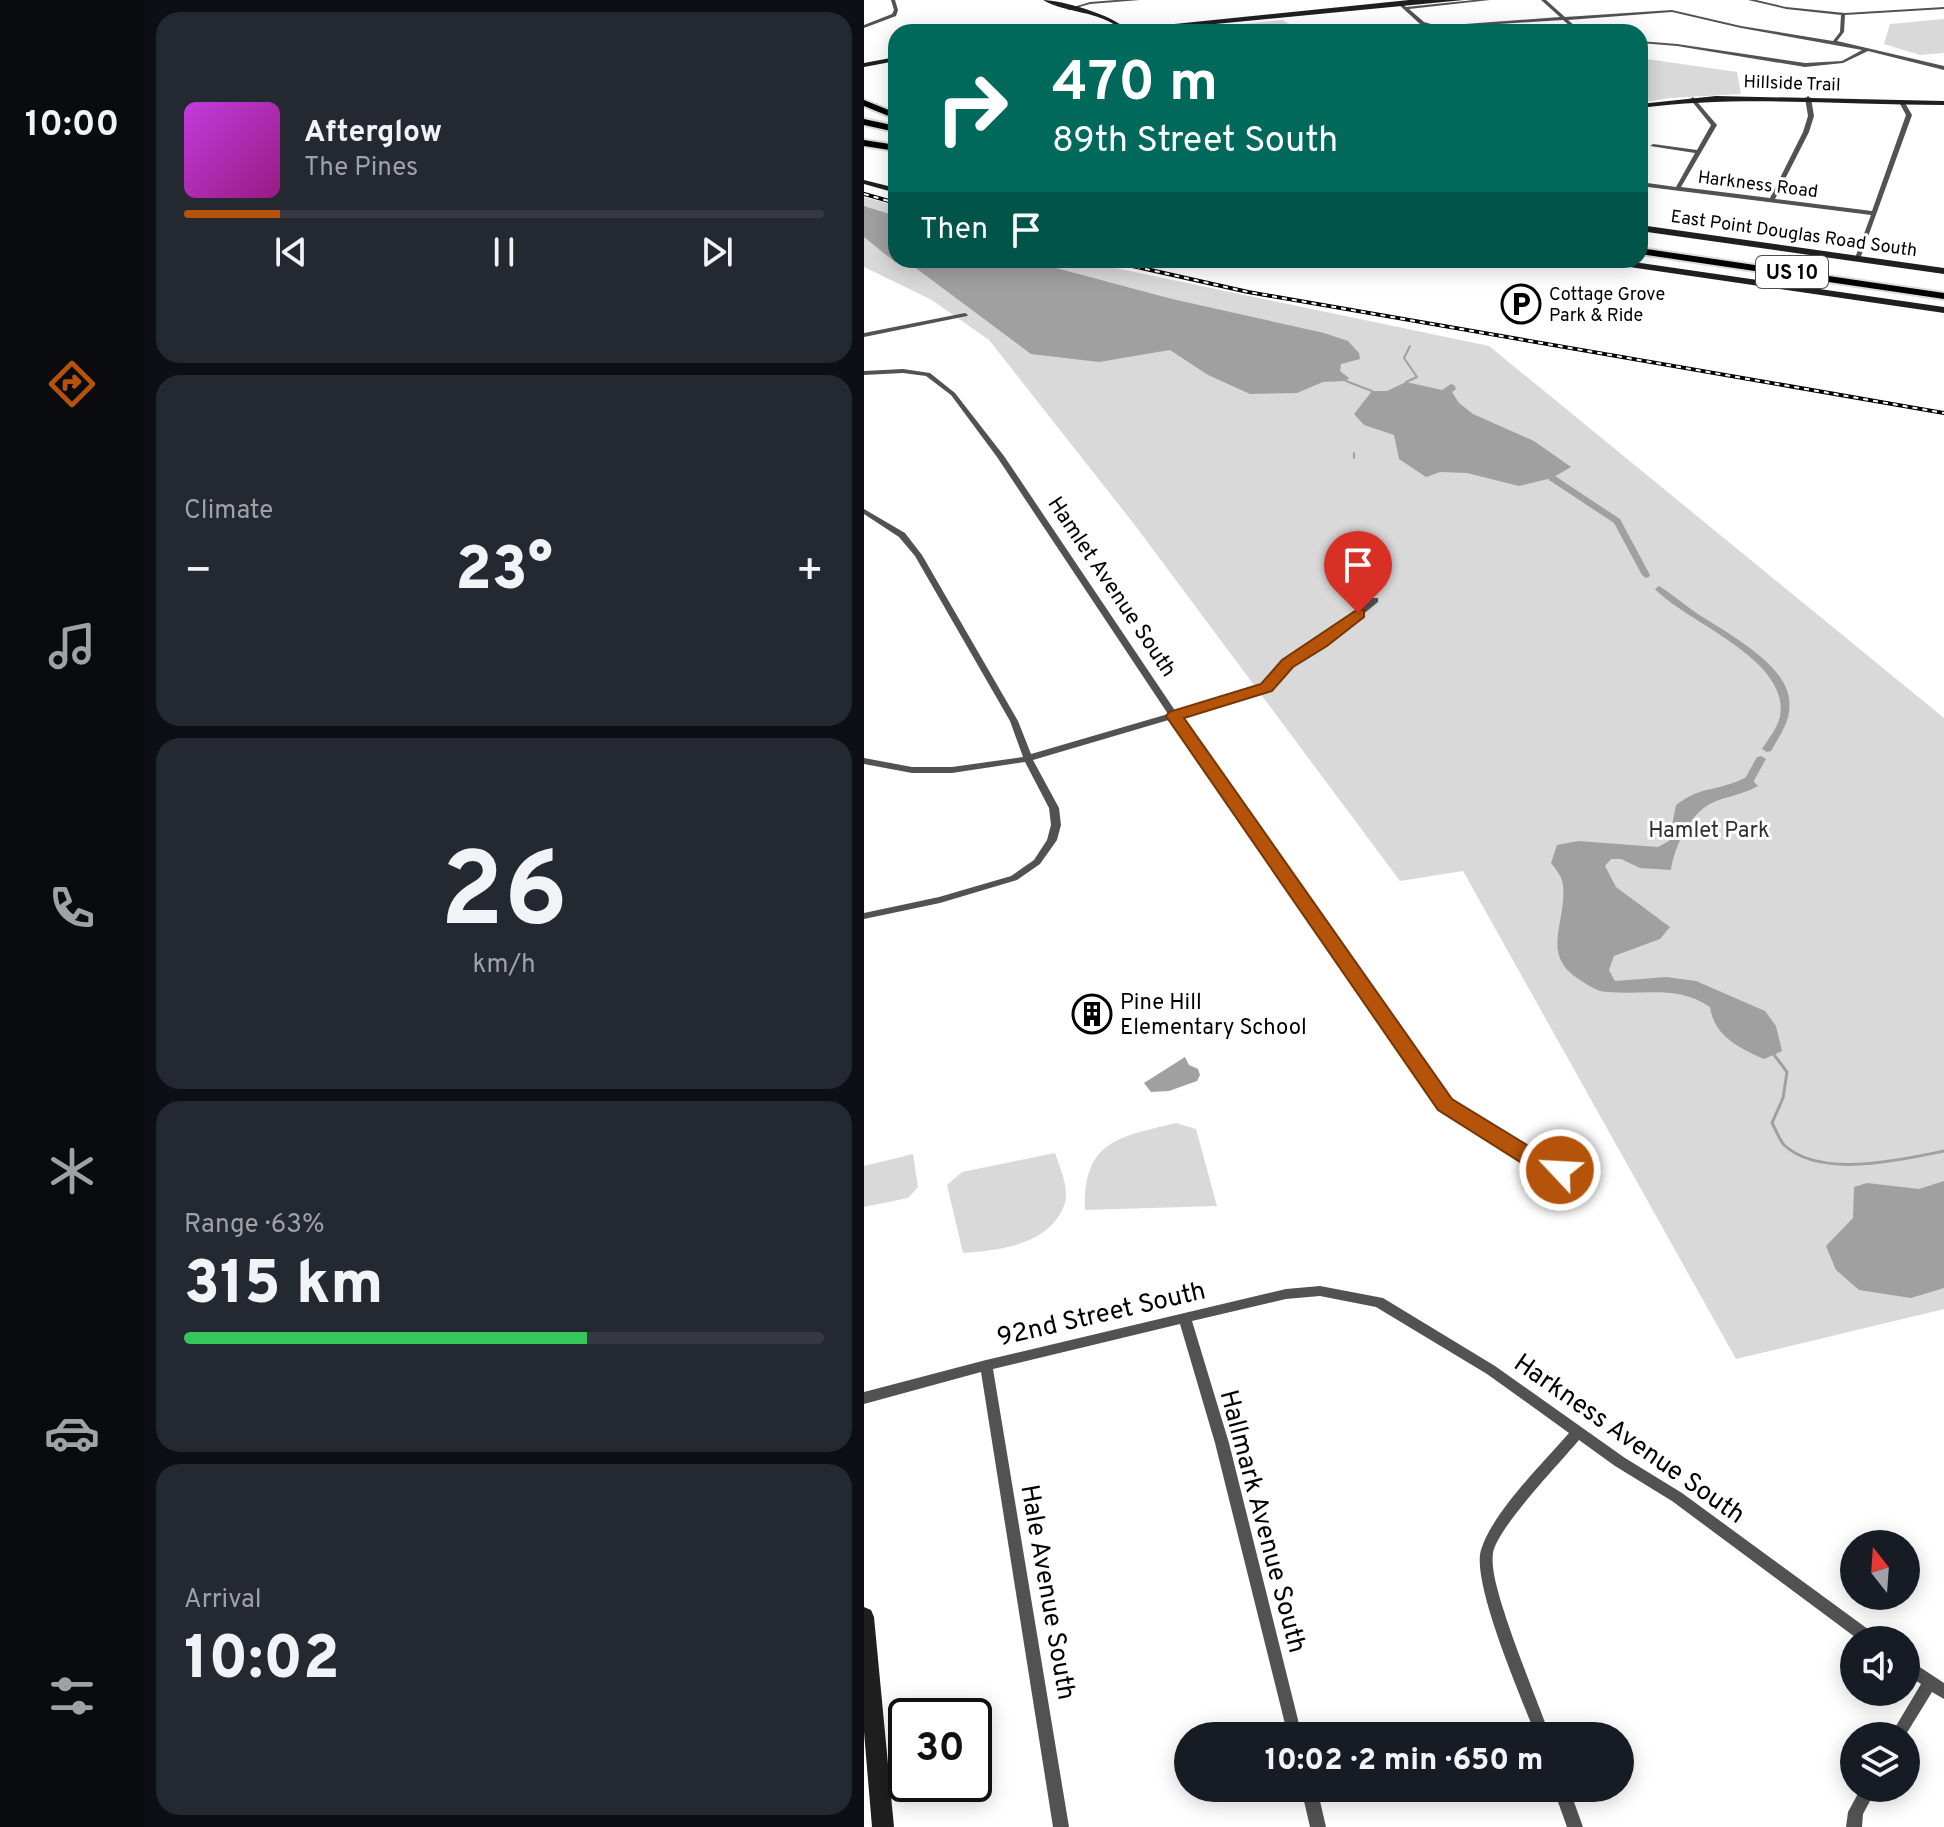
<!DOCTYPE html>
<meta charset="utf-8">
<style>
body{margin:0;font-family:Overpass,sans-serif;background:#242831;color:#f1f3f6;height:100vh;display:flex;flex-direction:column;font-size:30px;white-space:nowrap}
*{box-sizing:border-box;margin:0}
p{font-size:26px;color:#9ea1a6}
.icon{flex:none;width:44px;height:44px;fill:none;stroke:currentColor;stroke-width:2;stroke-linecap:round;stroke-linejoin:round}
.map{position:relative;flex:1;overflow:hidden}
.side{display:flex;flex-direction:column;gap:12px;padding:12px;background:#0d0f14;width:720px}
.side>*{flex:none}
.banner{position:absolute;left:24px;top:24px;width:760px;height:244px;border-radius:24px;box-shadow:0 4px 20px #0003;background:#00695c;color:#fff;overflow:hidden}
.needle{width:52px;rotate:343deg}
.controls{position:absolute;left:976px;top:1530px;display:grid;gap:16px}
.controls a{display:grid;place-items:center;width:80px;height:80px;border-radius:50%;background:#171b24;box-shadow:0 4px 20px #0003;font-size:40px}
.speed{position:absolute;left:24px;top:1698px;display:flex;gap:16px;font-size:40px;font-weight:700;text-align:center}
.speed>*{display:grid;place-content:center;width:104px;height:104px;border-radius:50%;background:#171b24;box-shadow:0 4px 20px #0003;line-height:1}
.speed .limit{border:4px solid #111;border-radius:12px;background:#fff;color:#111}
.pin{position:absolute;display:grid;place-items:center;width:68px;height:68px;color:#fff;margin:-82px -34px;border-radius:50% 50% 50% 0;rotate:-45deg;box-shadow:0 0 8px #0007}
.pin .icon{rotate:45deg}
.me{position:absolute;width:88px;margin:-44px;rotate:295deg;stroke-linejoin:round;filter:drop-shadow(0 0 6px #0008)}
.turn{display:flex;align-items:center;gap:28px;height:168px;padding:0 32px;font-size:36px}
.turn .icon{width:104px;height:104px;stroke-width:2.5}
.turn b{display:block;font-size:56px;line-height:68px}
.then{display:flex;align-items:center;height:76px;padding:0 32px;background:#0003;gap:16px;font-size:30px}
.big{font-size:60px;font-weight:800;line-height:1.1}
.side .widget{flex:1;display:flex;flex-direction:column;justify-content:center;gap:12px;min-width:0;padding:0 28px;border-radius:24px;background:#242831}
.side .dial{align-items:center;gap:0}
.dial b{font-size:104px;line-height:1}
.song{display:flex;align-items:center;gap:24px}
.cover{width:96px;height:96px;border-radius:12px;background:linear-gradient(135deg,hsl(290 70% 55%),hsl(310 70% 35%))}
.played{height:8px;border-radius:4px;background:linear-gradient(90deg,#b45309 15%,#363941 15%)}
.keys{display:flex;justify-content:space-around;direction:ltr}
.heat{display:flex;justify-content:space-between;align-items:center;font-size:44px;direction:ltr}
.charge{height:12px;border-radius:6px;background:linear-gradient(90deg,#34c759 63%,#363941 0)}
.trip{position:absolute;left:310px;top:1722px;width:460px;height:80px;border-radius:40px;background:#171b24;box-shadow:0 4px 20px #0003;font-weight:800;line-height:80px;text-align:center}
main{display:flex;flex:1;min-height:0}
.tabs{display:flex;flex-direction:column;width:144px;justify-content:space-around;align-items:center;background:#090b0e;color:#9ea1a6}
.tabs .icon{width:56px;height:56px}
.tabs .current{color:#b45309}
.tabs b{font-size:36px;color:#f1f3f6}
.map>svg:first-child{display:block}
.green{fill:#d9d9d9}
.water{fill:#a0a0a0}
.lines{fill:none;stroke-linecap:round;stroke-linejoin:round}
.stream-far1{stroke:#a0a0a0;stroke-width:2}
.stream{stroke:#a0a0a0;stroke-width:3}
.canal{fill:#a0a0a0;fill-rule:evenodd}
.highway-casing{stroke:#dbdbdb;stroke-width:4}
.street{fill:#525252;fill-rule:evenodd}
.secondary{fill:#1f1f1f;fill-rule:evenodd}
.highway{fill:#000;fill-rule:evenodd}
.rail-casing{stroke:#000;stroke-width:4}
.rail{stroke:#fff;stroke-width:2;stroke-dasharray:5;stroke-linecap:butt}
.route{fill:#b45309;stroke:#753606;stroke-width:2}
.labels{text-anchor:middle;stroke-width:6;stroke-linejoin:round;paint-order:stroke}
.far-street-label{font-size:18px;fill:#000;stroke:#fff}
.far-poi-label{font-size:18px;fill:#000;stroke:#fff;text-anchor:start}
.shield{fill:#fff;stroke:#4c4c4c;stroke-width:2}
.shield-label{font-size:20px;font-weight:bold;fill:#000}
.street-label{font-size:22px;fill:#000;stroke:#fff}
.park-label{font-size:22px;fill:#303030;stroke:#fff}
.poi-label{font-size:22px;fill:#000;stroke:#fff;text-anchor:start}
.near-street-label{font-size:26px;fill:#000;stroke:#fff}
</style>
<main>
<nav class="tabs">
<b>10:00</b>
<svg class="icon current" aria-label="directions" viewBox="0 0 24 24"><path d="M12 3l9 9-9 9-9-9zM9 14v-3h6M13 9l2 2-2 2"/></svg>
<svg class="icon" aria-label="music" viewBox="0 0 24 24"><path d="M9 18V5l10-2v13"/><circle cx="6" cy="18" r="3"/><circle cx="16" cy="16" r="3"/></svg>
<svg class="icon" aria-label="phone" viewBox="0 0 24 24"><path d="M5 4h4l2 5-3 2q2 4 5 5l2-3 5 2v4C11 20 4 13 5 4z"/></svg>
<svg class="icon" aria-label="climate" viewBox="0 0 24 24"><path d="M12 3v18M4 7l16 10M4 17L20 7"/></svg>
<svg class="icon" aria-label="car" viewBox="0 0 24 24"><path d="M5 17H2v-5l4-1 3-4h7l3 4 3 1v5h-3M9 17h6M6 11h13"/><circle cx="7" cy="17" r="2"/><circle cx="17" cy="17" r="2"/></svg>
<svg class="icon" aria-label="filters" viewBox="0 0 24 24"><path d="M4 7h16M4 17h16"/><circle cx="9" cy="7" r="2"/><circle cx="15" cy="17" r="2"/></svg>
</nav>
<section class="side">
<div class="widget">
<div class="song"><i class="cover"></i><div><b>Afterglow</b><p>The Pines</p></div></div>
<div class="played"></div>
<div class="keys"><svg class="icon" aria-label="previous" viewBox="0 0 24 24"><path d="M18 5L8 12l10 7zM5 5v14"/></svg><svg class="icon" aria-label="pause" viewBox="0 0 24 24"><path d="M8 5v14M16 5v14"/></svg><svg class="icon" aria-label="next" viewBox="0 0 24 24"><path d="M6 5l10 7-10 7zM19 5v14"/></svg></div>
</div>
<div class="widget"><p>Climate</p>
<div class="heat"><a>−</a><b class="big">23°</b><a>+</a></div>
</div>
<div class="widget dial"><b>26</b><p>km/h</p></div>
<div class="widget"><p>Range · 63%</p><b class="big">315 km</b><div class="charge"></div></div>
<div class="widget"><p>Arrival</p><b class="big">10:02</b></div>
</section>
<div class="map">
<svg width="1080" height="1827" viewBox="0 0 1080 1827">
<rect width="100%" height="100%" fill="#fff"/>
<path class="green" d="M1080,19V53L1056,55L1020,44L1026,24Z
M419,20C436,35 459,19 475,32C450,32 420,25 398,27C385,28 371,33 360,26Z
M776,58L873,72L877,94L806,98L776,103Z
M0,197L32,206V260H213L625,346L1080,718V1309L872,1359L599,871L536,881L270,524L125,340L68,300L0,267Z
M312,1123L332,1129L353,1206L221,1210C219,1141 254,1137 312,1123Z
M191,1153C196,1168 205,1187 201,1203C187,1245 136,1250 99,1253L83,1185L98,1172Z
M49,1154L54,1187L44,1198L0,1207V1166Z"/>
<path class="water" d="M0,206L32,216V260H162L308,299L460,333L484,341L495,353L496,359L477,364L476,371L485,378L482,381L459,382L433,393L386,394L344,375L306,350L235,362L167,354L49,266L31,262L0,237Z
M542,382L578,390L587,384L590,385L592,389L588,392L595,403L609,414L670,441L707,467L688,478L655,486L603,473L576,472L562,477L535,459L530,435L500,425L490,414L508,391H523Z
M884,776L894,786C879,795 861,796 846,804C825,815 810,848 807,870L776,868L757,859H747L741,866L752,887L806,927L796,939L750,956L745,970L751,981L802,977L832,981L901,1011L912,1026L918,1051L900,1059C875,1048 850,1036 846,1007C814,985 782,995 744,992C733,992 726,986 716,980C675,954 703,924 699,885C698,877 692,869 687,863L693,845L714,841L794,847L805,841L812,805C839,784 857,792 884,776Z
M321,1057L325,1065L334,1069L336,1075L333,1081L305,1091L287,1092L280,1083Z
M1080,1181V1288L1047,1298L995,1290L972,1270L962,1246L989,1218L990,1187L1003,1183L1055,1189Z"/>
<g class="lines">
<path class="stream-far1" d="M482,381L508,391
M542,382L553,377L540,358L546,346
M490,453V458"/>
<path class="stream" d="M908,1052L923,1072L919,1098L908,1123C912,1130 915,1139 920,1145C957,1179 1036,1160 1080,1151"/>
<path class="canal" d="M685,476H691L756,519L786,575L785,577L782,578L778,575L750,523L685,480Z
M795,586C807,593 819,604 831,612C859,631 921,662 925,699C928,721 916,734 907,751L903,752L898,749C904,739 914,728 916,716C926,659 823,623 791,589Z
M897,756L902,759L887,786L883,787L879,786L878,784L893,757Z"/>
<defs>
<path id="highway" d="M0,100L32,113V119L0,106Z
M0,119L32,126V132L0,125Z
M0,140L32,145V151L0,146Z
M776,248L1080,293V299L776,254Z"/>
</defs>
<use href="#highway" class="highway-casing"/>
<path class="street" d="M27,0H31L34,10L32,16L0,28V25L28,14L30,10Z
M252,0H276L226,4L205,10L203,9L226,2Z
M610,0H626L545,9L560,22L574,26L696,17L677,0H682L701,17L808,10L877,26L969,41L976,32L977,15L922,9L884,0H892L922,7L981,13L1080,7V9L981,15L980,32L973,41L1080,66V70L1004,51L979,63L941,67L813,46L776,43V41L813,44L941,63L978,61L998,50L877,28L808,12L704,20L718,32H713L699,20L574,28L556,24L533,3L537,2L542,7Z
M829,97L853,125L817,187L906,198L939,132L944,116L941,98L944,96L947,98L950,116L945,132L911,199L1008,211L1042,115L1036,104L1041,103L1048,115L996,259L991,258L1007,215L776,186V182L812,187L831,153L786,146L789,144L833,150L847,125L826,99Z
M101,313L104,315L103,316L0,337V333Z
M39,369L66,373L91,393L140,456L312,712L387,690L406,681L420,662L455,641L508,598H514V602L461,645L426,666L412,685L393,694L315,717L585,1101L673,1156L727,1179L729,1182L727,1185L723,1187L719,1185L665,1162L577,1107L308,719L169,760L195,808L197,825L193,840L176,864L153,880L76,903L0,919V913L75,897L147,876L170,860L183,840L187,825L185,808L161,762L88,773H48L0,764V758L48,767H88L159,757L146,721L51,556L35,537L0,514V509L41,533L58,555L154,721L167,754L304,714L133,457L87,395L62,376L39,373L0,375V371Z
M456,1286L519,1298L631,1366L761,1458L818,1493L1012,1635L1014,1640H995L808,1501L751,1466L715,1440C696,1463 633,1528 629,1553C627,1569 633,1587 637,1602C651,1648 670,1692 686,1736H672C658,1699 607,1583 617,1550C628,1513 679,1463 705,1433L623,1374L512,1307L456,1296L422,1299L328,1321L365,1443L438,1736H424L351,1443L316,1324L129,1369L205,1827H189L117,1372L0,1404V1392L122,1360L422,1289Z
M1042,1658L1080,1683V1699L1068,1692L1041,1736H1026L1057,1684L1042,1674Z
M437,1788H453L462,1827H446Z
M689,1788H705L719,1827H703Z
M997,1788H1013L999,1814L998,1827H982L984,1812Z"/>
<path class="secondary" d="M179,0C197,0 249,15 262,29L545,0H600L269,32H246L256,29C234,10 203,14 179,0Z
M32,57V61L0,67V63Z
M852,96L1080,101V105C978,105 877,95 776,108V104Z
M0,180L32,188V193L0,184Z
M776,225L1080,268V274L776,231Z
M734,260H756L1080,307V313L738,263Z
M0,1607L7,1610L10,1617L30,1827H8L0,1732Z"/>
<use href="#highway" class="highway"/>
<defs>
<path id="rail" d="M0,194L32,203
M242,260L384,292L1080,413"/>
</defs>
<use href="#rail" class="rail-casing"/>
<use href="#rail" class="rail"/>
</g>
<path class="route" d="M494,609L500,610V617L463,646L429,667L408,691L320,718L588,1099L676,1153L703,1165L706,1170L703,1176L696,1179L661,1165L574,1110L302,716L305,712L397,684L418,660Z"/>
<defs>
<symbol id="parking-ring" viewBox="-11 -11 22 22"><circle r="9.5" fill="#fff" stroke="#000" stroke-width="1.5"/><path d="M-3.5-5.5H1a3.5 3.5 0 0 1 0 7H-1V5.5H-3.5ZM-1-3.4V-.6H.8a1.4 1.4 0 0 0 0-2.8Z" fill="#000"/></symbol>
<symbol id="building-ring" viewBox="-11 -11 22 22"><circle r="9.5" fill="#fff" stroke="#000" stroke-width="1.5"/><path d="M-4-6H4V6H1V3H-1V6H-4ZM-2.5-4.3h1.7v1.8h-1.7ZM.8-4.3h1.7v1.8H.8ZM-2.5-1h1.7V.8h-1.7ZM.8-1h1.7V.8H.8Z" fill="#000"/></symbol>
</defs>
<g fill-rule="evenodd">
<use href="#parking-ring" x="635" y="282" width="44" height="44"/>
<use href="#building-ring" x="206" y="992" width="44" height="44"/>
</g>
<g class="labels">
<g class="far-street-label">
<text transform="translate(928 83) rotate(2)" y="6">Hillside Trail</text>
<text transform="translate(894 184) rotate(7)" y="6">Harkness Road</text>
<text transform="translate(930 233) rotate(8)" y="6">East Point Douglas Road South</text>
</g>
<g class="far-poi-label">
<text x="685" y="300">Cottage Grove<tspan x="685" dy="21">Park &amp; Ride</tspan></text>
</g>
<rect class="shield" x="892" y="256" width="72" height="32" rx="6"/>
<g class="shield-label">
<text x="928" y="279">US 10</text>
</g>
<g class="street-label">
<text transform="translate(249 586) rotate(56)" y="8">Hamlet Avenue South</text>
</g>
<g class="park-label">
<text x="845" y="837">Hamlet Park</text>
</g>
<g class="poi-label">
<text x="256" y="1009">Pine Hill<tspan x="256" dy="25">Elementary School</tspan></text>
</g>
<g class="near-street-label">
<text transform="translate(237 1313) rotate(-13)" y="9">92nd Street South</text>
<text transform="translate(766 1438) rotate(35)" y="9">Harkness Avenue South</text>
<text transform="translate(400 1521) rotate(75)" y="9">Hallmark Avenue South</text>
<text transform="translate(185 1592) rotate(80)" y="9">Hale Avenue South</text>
</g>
</g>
</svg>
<div class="controls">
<a><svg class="needle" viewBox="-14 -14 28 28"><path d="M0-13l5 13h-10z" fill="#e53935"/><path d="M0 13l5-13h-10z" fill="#9ea1a6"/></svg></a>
<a><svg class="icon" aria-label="sound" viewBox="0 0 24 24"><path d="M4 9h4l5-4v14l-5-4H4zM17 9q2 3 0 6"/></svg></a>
<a><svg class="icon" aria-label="layers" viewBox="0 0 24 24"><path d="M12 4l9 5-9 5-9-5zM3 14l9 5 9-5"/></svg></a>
</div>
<div class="speed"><div class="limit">30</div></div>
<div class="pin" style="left:494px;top:613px;background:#d93025"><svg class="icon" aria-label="arrive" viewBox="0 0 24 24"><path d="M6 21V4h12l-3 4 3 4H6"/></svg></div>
<svg class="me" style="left:696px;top:1170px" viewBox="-20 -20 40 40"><circle r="17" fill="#b45309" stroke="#fff" stroke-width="3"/><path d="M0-11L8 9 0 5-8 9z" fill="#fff"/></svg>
<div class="trip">10:02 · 2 min · 650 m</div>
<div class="banner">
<div class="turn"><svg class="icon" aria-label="right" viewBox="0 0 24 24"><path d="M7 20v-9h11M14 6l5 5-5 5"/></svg><div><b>470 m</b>89th Street South</div></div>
<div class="then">Then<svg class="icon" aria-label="arrive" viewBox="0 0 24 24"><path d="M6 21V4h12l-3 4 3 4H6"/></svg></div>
</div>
</div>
</main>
